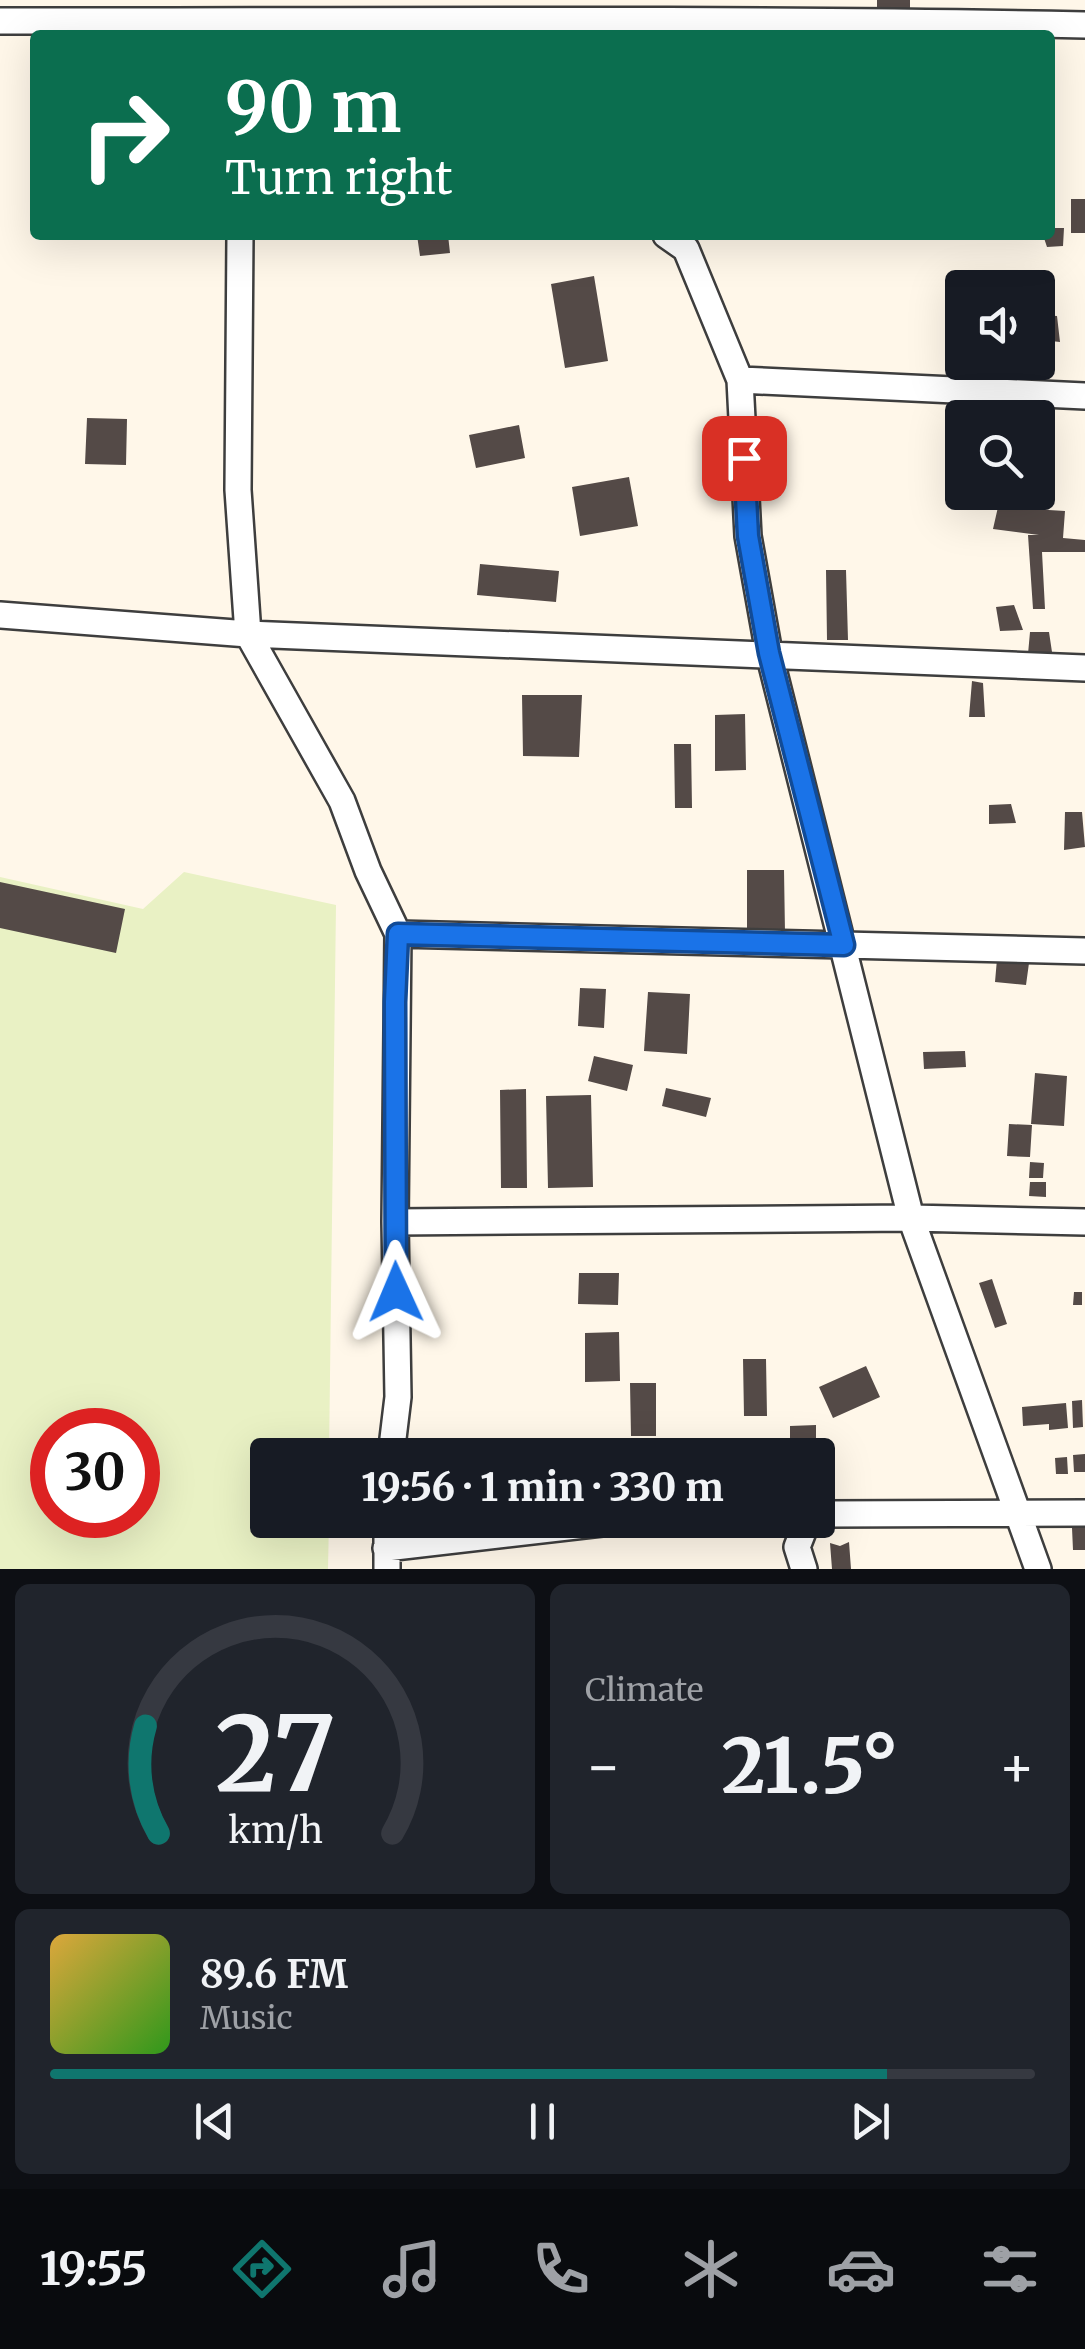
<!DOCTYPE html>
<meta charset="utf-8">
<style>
body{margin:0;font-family:Merriweather,serif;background:#20242c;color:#f1f3f6;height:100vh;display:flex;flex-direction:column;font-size:38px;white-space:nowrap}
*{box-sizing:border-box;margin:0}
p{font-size:32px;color:#9ea1a6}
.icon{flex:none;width:55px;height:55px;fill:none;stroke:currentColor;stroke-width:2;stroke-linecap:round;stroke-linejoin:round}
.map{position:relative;height:1569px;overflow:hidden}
.details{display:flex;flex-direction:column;gap:15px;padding:15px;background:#0d0f14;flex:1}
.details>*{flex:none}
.top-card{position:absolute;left:30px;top:30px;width:1025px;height:210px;border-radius:10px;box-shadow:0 10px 40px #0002;background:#0b6e4f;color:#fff;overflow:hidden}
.buttons{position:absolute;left:945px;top:270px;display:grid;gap:20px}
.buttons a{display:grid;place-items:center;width:110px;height:110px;border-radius:10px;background:#171b24;box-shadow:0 10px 40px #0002;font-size:50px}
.speed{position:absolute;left:30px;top:1408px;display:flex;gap:20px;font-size:50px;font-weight:700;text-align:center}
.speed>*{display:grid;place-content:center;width:130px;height:130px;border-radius:50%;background:#171b24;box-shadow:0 10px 40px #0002;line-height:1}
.speed .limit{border:15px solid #d22;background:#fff;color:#111}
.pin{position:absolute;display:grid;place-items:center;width:85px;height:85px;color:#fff;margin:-42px;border-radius:20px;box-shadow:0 5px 15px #0006}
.me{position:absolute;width:110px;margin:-55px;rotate:359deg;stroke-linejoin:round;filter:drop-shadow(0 0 8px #0008)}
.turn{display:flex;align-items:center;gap:35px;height:210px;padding:0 30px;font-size:45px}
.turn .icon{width:130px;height:130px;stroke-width:2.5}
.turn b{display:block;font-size:70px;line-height:85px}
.big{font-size:75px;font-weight:800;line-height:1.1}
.details .widget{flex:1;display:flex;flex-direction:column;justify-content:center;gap:15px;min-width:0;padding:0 35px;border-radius:15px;background:#20242c}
.details .dial{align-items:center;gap:0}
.dial svg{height:260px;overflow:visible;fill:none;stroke:#363941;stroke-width:7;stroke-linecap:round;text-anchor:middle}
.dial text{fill:#f1f3f6;stroke:none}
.song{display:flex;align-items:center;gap:30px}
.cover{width:120px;height:120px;border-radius:15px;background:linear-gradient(135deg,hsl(40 70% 55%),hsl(110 70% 35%))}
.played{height:10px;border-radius:5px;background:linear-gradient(90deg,#0f766e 85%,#363941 85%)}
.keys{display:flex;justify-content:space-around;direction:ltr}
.heat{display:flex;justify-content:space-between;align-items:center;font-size:55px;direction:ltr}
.details .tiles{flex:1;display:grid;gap:15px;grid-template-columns:1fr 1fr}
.widget:last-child{grid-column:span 2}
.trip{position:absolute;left:250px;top:1438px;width:585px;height:100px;border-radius:10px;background:#171b24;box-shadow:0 10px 40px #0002;font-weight:800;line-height:100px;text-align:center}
.tabs{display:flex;height:160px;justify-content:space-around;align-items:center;background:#090b0e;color:#9ea1a6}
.tabs .icon{width:70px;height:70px}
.tabs .selected{color:#0f766e}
.tabs b{font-size:45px;color:#f1f3f6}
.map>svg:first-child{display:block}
.pitch{fill:#e9f1c4;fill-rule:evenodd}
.building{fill:#544a47}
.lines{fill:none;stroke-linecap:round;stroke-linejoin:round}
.street-casing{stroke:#3e3e3e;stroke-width:30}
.street{stroke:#fff;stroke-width:25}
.route-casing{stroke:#114b97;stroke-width:25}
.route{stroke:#1a73e8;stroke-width:18}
</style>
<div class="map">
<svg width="1085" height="1569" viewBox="0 0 1085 1569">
<rect width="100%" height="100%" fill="#fff7e9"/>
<path class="pitch" d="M184,872L336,905L329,1455H268V1520H329L328,1569H0V877L143,909ZM52,1430H138V1515H52Z"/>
<path class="building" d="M877,0H910V10L877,11Z
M1071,199H1085V233H1071Z
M1050,228H1064L1063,246L1047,247L1043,235H1050Z
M417,235H448L450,253L420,256Z
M594,276L608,361L565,368L551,284Z
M1038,315L1057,316L1060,342L1042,340Z
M1013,363L1038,368L1041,380L1018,382Z
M1038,417L1047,418L1053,439L1038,436Z
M87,418L127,419L126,465L85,464Z
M519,425L525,458L476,468L469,435Z
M629,477L638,526L580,536L572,487Z
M998,507L1065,511L1063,538L1085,540V552H1042L1045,609H1033L1028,535H1039L993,529Z
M480,564L559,571L556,602L477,595Z
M826,570H846L848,640H827Z
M1014,605L1023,630L1000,631L996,607Z
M1030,632H1049L1052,652L1028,654Z
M972,681L983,683L985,717H969Z
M522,695H582L579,757L523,756Z
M745,714L746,770L715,771V715Z
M674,744H691L692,808H675Z
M1011,804L1016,823L989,824V805Z
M1065,812H1082L1085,847L1064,850Z
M747,870H784L785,933H747Z
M0,882L125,909L116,953L0,928Z
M997,959L1029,963L1026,985L995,982Z
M580,988L606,989L604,1028L578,1026Z
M648,992L690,994L687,1054L644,1051Z
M965,1051L966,1067L924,1069L923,1052Z
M594,1056L633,1065L627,1091L588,1081Z
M1035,1073L1067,1076L1064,1126L1031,1124Z
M666,1088L711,1098L706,1117L662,1106Z
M526,1089L527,1188H501L500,1090Z
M591,1095L593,1187L548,1188L546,1096Z
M1009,1124L1032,1125L1030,1157L1007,1156Z
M1030,1162L1044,1163L1043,1178H1029Z
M1030,1182H1046V1197L1029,1196Z
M579,1273H619L618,1305L578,1304Z
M992,1279L1007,1324L995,1328L979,1283Z
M1074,1292H1082V1305H1073Z
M619,1332L620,1381L585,1382V1333Z
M743,1359H766L767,1416H744Z
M866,1366L880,1397L833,1418L819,1387Z
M630,1383H656V1436H631Z
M1082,1400L1083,1427L1073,1428L1072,1401Z
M1066,1403L1068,1428L1049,1430V1424L1023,1426L1022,1407Z
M816,1425V1455H790V1426Z
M599,1445V1455H531V1446Z
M1085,1454V1472H1074L1073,1455Z
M1067,1457L1068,1474H1056L1055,1458Z
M1072,1528H1085V1550H1073Z
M849,1542L851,1569H832L830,1543L840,1546Z"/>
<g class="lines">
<defs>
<path id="street" d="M0,21C362,21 723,18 1085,25
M240,235L238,490L248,634L342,801L368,871L398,934L395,1222L398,1397L391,1455
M666,235L686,249L740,380L748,536L769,653L911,1218L1038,1569
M740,380L1085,396
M0,615L248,634L1085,668
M398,934L1085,951
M395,1222L911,1218L1085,1222
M818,1519L826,1514L1085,1513
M773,1520L806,1524L814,1520
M386,1548L628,1520
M387,1569V1520
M804,1569L797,1547L806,1524"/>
</defs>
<use href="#street" class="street-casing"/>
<use href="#street" class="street"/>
</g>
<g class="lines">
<defs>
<path id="route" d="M396,1292L395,1002L398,934L844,945L769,653L748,536L744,458"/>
</defs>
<use href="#route" class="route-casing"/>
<use href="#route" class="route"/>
</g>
</svg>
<div class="buttons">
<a><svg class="icon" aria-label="sound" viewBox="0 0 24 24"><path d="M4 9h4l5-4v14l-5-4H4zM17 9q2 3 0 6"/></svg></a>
<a><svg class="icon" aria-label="search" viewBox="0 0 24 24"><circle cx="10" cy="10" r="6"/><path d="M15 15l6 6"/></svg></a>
</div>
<div class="speed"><div class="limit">30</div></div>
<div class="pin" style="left:744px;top:458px;background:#d93025"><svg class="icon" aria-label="arrive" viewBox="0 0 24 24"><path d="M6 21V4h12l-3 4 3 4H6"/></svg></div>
<svg class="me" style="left:396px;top:1292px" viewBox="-20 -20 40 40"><path d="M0-17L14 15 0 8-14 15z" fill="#1a73e8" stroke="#fff" stroke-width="4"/></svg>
<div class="trip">19:56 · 1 min · 330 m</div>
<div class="top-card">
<div class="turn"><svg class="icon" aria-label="right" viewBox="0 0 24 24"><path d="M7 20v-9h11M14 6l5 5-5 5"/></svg><div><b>90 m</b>Turn right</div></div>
</div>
</div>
<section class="details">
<div class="tiles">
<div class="widget dial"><svg viewBox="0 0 100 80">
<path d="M14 69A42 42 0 1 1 86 69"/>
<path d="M14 69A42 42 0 0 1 10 36" stroke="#0f766e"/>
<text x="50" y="56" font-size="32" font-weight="700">27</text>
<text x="50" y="72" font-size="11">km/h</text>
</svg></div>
<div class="widget"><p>Climate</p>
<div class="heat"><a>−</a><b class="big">21.5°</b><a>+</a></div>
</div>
<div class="widget">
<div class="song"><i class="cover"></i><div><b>89.6 FM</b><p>Music</p></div></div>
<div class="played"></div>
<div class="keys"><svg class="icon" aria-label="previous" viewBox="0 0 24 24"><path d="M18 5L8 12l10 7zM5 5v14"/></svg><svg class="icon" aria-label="pause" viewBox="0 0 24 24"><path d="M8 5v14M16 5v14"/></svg><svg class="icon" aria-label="next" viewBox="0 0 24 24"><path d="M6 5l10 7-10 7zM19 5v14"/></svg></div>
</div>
</div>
</section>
<nav class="tabs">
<b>19:55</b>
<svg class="icon selected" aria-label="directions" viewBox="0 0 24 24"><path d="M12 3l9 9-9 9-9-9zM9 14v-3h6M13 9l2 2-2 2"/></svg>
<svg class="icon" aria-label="music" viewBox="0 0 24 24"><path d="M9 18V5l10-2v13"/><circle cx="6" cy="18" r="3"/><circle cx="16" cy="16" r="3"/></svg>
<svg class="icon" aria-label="phone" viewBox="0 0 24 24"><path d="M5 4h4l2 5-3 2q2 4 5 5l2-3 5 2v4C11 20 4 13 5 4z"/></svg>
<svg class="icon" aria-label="climate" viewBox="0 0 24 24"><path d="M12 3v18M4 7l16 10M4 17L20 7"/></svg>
<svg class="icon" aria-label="car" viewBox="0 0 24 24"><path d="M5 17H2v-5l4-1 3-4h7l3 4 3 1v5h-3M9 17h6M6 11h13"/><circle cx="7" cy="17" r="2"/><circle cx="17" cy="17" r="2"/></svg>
<svg class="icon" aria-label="filters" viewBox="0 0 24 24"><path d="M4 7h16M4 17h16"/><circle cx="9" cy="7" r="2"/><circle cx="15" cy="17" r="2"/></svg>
</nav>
